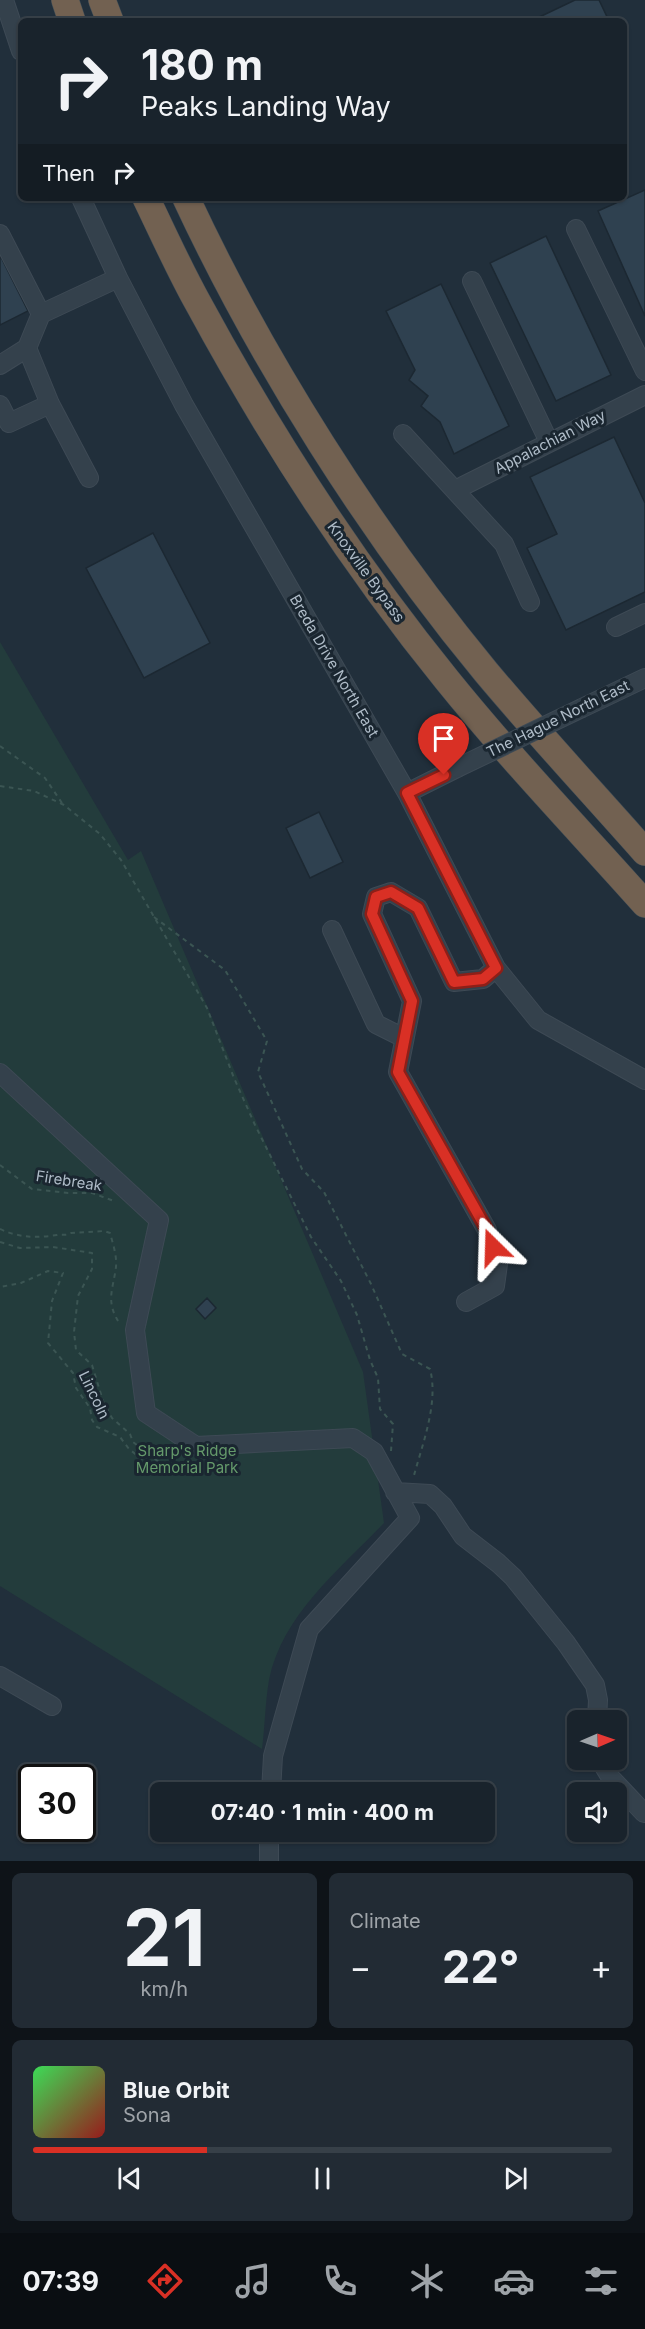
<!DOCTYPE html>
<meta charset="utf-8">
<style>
body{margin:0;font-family:Inter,sans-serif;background:#222b34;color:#f1f3f6;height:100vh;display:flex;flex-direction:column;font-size:22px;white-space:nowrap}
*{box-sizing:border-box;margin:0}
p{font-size:20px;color:#9fa4a9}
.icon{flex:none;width:33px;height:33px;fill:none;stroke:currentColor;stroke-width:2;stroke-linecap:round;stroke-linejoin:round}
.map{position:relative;height:1861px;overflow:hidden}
.drawer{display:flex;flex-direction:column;gap:12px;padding:12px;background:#0e1318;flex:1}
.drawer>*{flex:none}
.hud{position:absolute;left:18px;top:18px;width:609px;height:183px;border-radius:9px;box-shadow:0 2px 4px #0004,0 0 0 2px #374048;background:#19232c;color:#f1f3f6;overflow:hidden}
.needle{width:39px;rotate:88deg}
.controls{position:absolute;left:567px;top:1710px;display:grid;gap:12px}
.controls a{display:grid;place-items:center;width:60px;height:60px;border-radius:9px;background:#19232c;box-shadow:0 2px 4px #0004,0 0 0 2px #374048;font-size:30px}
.speed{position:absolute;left:18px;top:1764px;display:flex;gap:12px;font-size:30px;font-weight:700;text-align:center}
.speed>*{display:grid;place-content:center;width:78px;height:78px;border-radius:50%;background:#19232c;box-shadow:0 2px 4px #0004,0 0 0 2px #374048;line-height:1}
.speed .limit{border:3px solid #111;border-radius:9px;background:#fff;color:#111}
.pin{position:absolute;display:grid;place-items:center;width:51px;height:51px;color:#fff;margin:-62px -26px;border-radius:50% 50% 50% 0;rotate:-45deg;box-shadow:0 0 6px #0007}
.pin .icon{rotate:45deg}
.me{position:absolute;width:66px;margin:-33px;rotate:338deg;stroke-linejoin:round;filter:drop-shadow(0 0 4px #0008)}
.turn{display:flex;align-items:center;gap:21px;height:126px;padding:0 24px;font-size:27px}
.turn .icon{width:78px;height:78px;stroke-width:2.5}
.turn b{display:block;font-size:42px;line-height:51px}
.then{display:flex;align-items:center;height:57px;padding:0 24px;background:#0003;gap:12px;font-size:22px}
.big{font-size:45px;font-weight:700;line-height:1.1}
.drawer .widget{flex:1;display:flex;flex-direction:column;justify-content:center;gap:9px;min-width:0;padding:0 21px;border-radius:9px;background:#222b34}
.drawer .dial{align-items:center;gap:0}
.dial b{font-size:78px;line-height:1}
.song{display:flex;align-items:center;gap:18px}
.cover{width:72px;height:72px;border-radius:9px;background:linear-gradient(135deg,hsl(130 70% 55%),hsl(0 70% 35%))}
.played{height:6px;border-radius:3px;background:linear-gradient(90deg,#d93025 30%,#374048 30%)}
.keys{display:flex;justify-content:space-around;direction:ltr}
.heat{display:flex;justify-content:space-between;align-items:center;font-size:33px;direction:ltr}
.drawer .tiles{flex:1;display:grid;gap:12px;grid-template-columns:1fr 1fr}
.widget:last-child{grid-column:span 2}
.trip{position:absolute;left:150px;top:1782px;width:345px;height:60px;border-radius:9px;background:#19232c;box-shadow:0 2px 4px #0004,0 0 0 2px #374048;font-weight:700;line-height:60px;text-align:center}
.menu{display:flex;height:96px;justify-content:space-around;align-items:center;background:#0a0e12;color:#9fa4a9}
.menu .icon{width:42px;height:42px}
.menu .selected{color:#d93025}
.menu b{font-size:27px;color:#f1f3f6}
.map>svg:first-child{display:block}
.green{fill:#233c3c}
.building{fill:#2f4150;stroke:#1c2832;stroke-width:1.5}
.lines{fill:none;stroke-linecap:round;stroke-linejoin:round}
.minor-casing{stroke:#3e4a55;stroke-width:20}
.highway-casing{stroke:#3f4c56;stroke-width:28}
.path{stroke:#3b5553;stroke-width:2;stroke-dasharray:4.5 4.5;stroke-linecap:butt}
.minor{stroke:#34414c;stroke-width:18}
.highway{stroke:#726151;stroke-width:27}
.minor-bridge-casing{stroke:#3e4a55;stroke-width:20;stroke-linecap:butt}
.minor-bridge{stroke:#34414c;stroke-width:18}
.route-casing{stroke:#8d1f18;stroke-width:15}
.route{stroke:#d93025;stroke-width:10}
.labels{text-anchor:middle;stroke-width:6;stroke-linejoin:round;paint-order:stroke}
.street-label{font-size:15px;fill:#afbcc8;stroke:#1a2630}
.park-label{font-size:15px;fill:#659a6b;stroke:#1a2630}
</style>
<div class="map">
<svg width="645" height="1861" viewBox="0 0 645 1861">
<rect width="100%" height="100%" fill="#212f3b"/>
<path class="green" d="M0,642L128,860L141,851L363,1372L384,1523C340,1569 282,1615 269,1680C265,1703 265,1727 262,1749L0,1586Z"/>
<path class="building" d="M575,0H599L609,21H531Z
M645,190V316L598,211Z
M546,236L611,375L556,401L490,263Z
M0,255L28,311L0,325Z
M441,284L509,426L454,454L440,422L421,406L428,396L409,380L415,370L386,311Z
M614,437L645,503V592L566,630L527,548L557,534L530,477Z
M153,533L210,643L144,678L86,568Z
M319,812L343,862L310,878L286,828Z
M207,1298L216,1308L205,1319L196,1309Z"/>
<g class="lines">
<defs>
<path id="minor" d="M4,0L21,51
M81,198L118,278L184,405L407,793L496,968L538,1020L645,1080
M576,229L645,371
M0,234L41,314
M472,281L549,442
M27,348L50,404L89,478
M0,365L27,348L41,314L118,278
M0,405L9,423L50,404
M403,434L504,544L530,602
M457,493L463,486L645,395
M616,627L645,613
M582,708L645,678
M407,793L457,768
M332,930L376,1024L404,1038
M0,1073L159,1220L135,1330L146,1413L196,1446L353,1438L374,1452L410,1518L309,1629L273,1756L271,1792
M466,1302L495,1286L498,1264L487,1230L398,1072L412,1001L372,914L376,897L391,892L418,908L454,982L483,979L496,968
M395,1492L430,1494L443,1506L463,1536L498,1563L513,1577L566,1643L595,1685L598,1700L597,1720
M0,1676L52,1706
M600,1760L611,1778L644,1813
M269,1832V1861"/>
<path id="highway" d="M65,0L72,21
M102,0L110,21
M146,198C163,233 179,269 198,303C270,436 352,563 447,680C510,758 579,830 645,904
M186,198C262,361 371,533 486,672C537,733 592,792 645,852"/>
</defs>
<use href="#minor" class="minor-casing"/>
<use href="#highway" class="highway-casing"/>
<path class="path" d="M0,746L45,778L62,803
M0,786L34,791L64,805L100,834L121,860L207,1008L234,1078L255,1125L311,1237L341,1281L357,1315L370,1360L378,1378L380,1409L393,1424L391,1451
M154,917L225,970L267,1041L258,1072L302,1169L324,1192L371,1284L402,1354L430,1369C439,1403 422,1445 413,1479
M0,1165L32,1189L68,1193H92L114,1201
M0,1229C19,1238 38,1238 57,1235C63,1234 66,1236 71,1233L104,1231L110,1233C113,1244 117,1256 116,1267C113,1290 105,1302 120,1324
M0,1242L20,1248L53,1247L92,1253V1269L78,1296L74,1332L76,1350L92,1365L104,1404L112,1418L130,1434L133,1442L164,1466L163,1468L143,1460L129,1449L120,1437L97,1427L92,1420L90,1408L76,1388L73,1373L48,1343L52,1301L63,1273L48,1271L21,1283L0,1287"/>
<use href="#minor" class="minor"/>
<use href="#highway" class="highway"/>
<defs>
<path id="minor-bridge" d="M457,768L582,708"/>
</defs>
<use href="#minor-bridge" class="minor-bridge-casing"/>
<use href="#minor-bridge" class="minor-bridge"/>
</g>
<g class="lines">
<defs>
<path id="route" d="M444,775L407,793L496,968L483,979L454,982L418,908L391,892L376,897L372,914L412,1001L398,1072L487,1230L493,1247"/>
</defs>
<use href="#route" class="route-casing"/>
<use href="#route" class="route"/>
</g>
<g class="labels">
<g class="street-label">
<text transform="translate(550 442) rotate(-27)" y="5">Appalachian Way</text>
<text transform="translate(366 572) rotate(54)" y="5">Knoxville Bypass</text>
<text transform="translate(334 666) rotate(60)" y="5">Breda Drive North East</text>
<text transform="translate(558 719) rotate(-26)" y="5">The Hague North East</text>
<text transform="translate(69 1181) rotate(9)" y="5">Firebreak</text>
<text transform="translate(94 1395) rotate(64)" y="5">Lincoln</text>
</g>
<g class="park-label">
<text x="187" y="1456">Sharp's Ridge<tspan x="187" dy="17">Memorial Park</tspan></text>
</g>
</g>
</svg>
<div class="controls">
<a><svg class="needle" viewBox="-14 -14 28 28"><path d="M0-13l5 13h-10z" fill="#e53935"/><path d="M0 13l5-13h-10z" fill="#9fa4a9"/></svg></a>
<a><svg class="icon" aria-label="sound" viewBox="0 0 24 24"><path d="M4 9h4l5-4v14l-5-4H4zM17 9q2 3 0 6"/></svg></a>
</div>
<div class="speed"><div class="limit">30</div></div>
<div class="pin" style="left:444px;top:775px;background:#d93025"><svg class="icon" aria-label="arrive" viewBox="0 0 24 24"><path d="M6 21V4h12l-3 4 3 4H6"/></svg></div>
<svg class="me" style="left:493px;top:1247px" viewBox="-20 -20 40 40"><path d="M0-17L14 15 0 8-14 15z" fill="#d93025" stroke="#fff" stroke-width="4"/></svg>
<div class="trip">07:40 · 1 min · 400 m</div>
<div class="hud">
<div class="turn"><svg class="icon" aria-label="right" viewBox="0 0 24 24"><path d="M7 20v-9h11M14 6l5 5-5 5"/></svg><div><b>180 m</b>Peaks Landing Way</div></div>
<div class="then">Then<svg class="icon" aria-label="right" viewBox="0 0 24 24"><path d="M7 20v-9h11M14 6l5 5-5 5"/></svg></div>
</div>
</div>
<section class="drawer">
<div class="tiles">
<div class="widget dial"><b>21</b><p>km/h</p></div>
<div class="widget"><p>Climate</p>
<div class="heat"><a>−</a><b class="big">22°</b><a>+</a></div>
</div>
<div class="widget">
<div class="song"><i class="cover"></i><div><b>Blue Orbit</b><p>Sona</p></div></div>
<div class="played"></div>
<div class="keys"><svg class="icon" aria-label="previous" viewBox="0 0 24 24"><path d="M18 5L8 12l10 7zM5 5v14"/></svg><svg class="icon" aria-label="pause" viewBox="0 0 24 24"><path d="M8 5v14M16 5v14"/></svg><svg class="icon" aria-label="next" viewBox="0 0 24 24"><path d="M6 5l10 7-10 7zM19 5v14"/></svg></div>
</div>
</div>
</section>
<nav class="menu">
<b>07:39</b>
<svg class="icon selected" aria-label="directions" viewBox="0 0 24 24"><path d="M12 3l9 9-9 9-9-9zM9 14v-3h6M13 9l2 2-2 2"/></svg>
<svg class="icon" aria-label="music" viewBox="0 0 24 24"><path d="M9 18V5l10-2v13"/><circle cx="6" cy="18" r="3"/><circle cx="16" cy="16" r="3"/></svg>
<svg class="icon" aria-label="phone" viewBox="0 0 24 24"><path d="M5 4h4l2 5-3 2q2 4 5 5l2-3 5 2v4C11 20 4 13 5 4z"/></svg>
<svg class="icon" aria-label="climate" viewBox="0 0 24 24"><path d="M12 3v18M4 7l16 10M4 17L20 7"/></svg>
<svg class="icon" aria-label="car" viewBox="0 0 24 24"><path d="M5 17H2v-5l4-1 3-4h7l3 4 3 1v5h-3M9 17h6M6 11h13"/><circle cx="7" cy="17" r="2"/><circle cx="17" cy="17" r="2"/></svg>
<svg class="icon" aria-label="filters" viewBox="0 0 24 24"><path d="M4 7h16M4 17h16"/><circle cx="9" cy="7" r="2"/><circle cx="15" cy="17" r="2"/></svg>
</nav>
